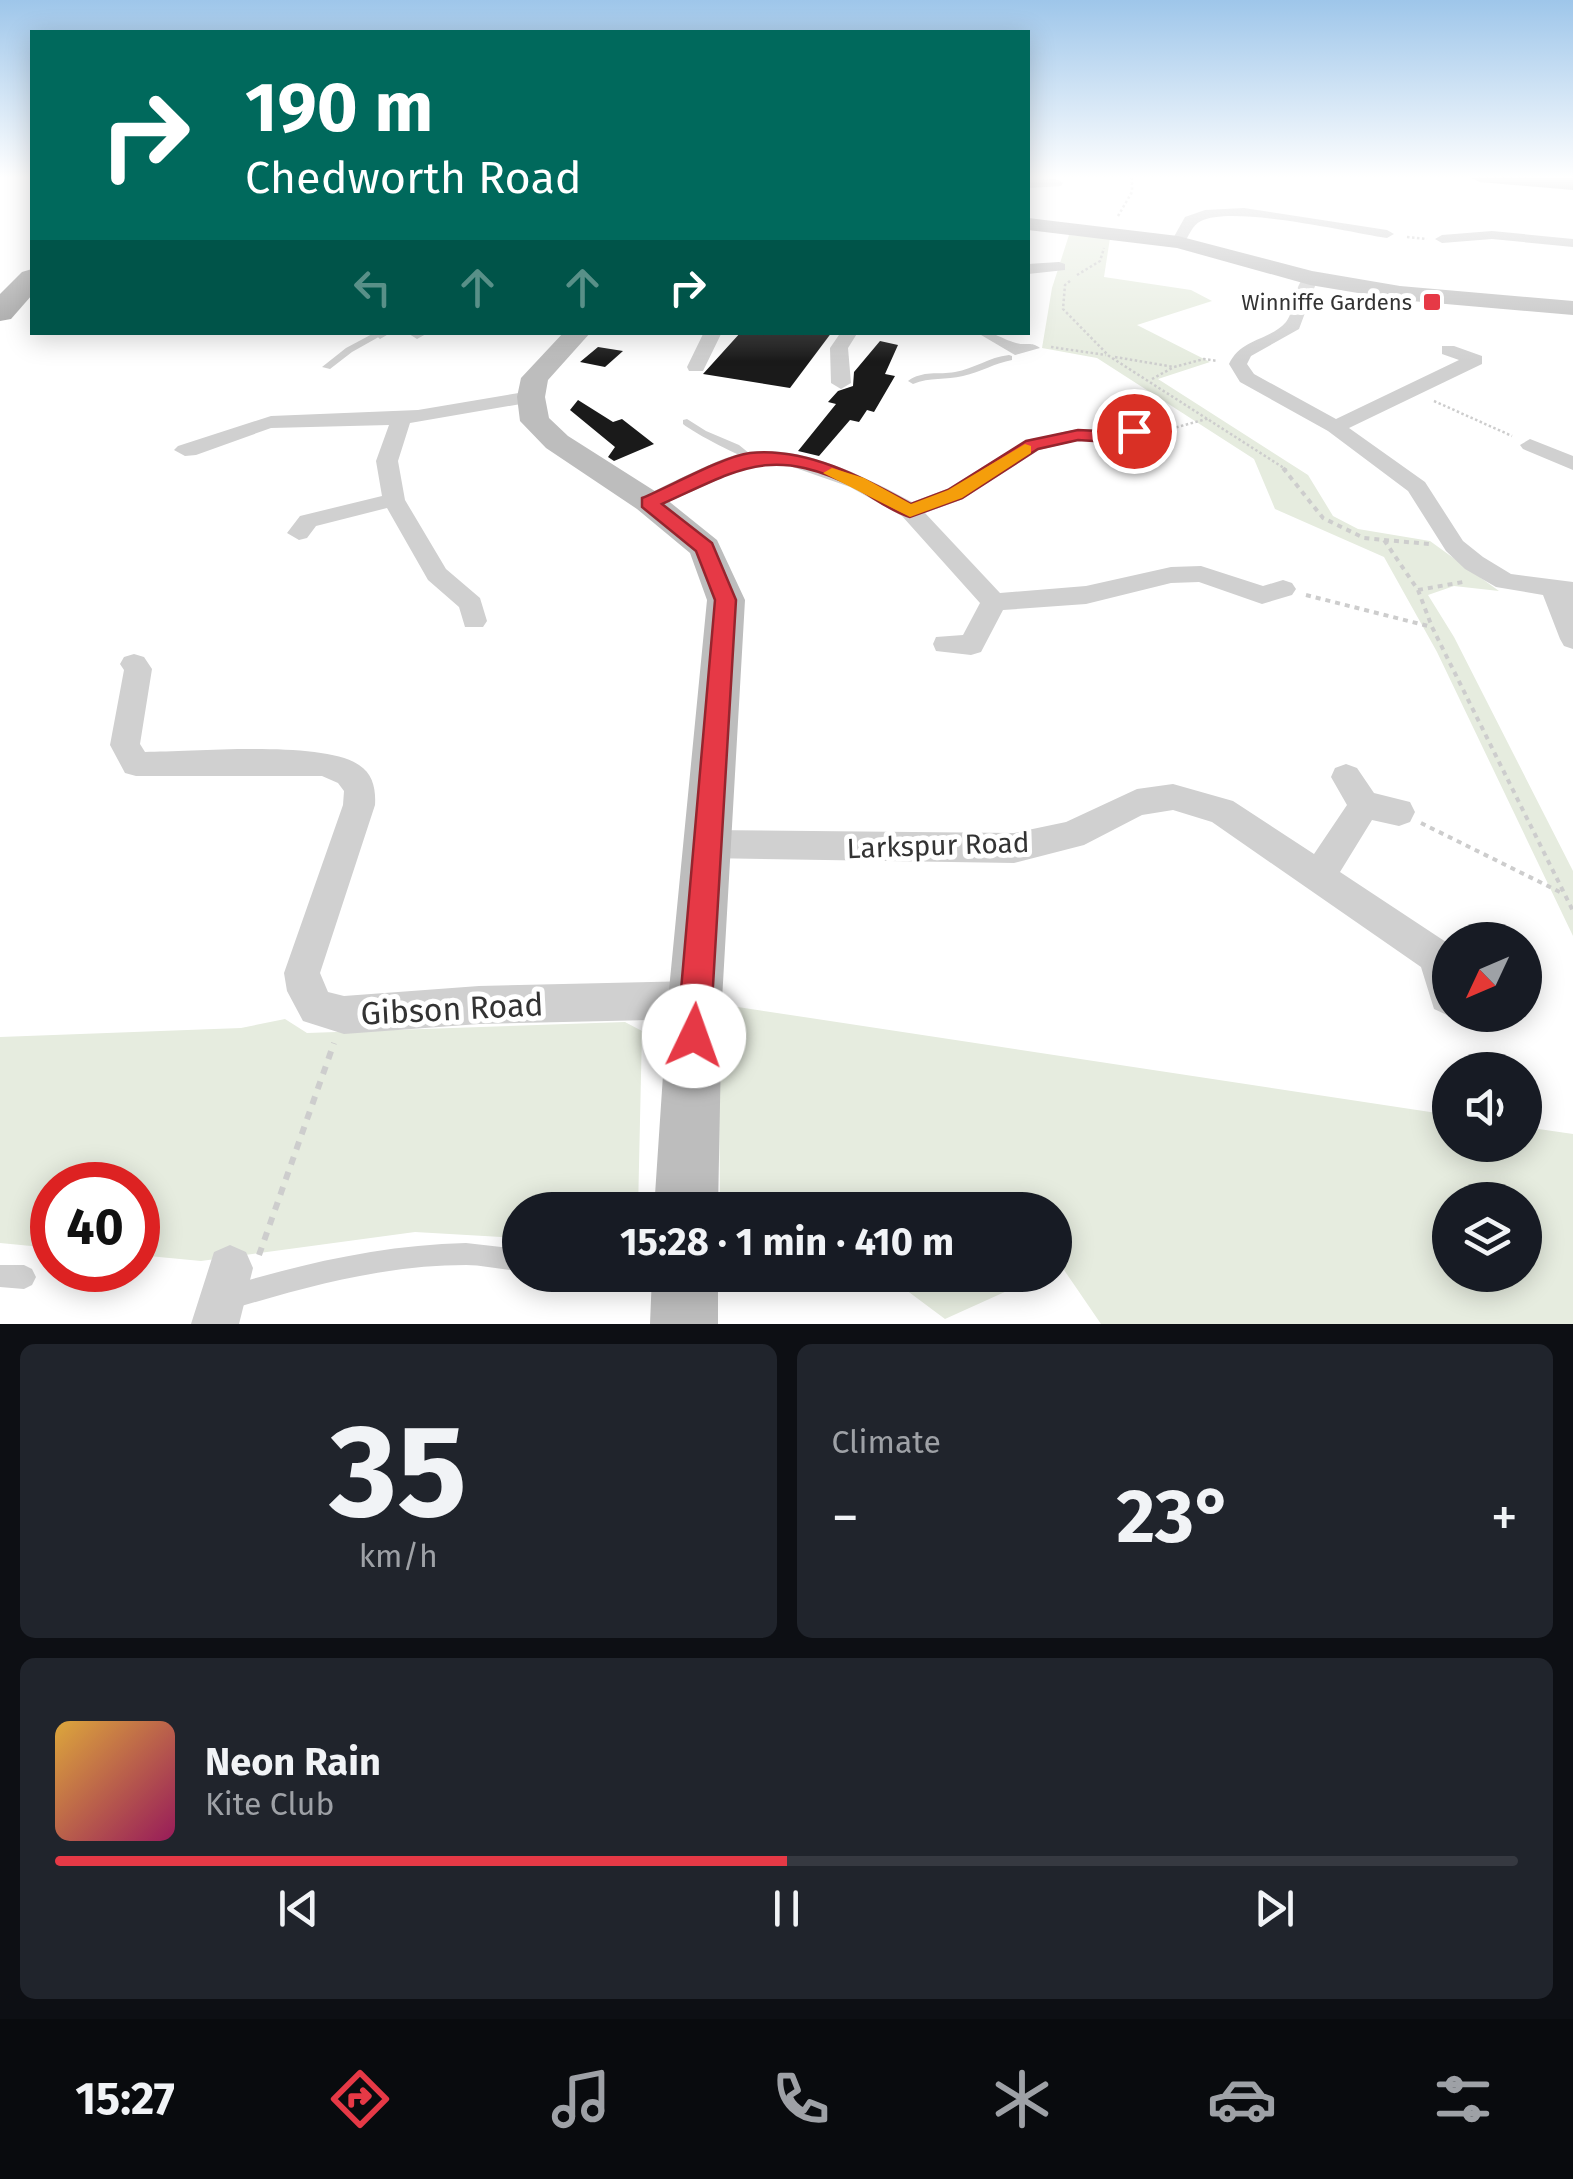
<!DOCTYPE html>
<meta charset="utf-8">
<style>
body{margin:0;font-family:"Fira Sans",sans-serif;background:#20242c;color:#f1f3f6;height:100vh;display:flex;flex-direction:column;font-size:38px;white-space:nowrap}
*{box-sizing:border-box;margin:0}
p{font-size:32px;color:#9ea1a6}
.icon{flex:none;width:55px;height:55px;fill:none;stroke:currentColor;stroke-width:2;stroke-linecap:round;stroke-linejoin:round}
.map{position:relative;height:1324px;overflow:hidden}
.drawer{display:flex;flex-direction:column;gap:20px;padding:20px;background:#0d0f14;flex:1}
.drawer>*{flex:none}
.top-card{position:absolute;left:30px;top:30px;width:1000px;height:305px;border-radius:0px;box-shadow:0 5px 25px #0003;background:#00695c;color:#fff;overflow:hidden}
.needle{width:65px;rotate:226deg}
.buttons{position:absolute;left:1432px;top:922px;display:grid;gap:20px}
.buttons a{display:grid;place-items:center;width:110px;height:110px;border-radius:50%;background:#171b24;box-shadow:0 5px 25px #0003;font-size:50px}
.speed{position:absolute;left:30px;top:1162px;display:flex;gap:20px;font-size:50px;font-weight:700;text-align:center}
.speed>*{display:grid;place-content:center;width:130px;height:130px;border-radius:50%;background:#171b24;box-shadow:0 5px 25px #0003;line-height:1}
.speed .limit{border:15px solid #d22;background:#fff;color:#111}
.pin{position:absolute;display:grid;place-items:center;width:85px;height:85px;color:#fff;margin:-42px;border:5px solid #fff;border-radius:50%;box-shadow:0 2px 10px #0007}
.me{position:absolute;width:110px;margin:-55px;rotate:3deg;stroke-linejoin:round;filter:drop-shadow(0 0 8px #0008)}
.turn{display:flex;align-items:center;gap:35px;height:210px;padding:0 50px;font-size:45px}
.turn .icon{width:130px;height:130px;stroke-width:2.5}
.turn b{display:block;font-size:70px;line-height:85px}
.lanes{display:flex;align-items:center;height:95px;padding:0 50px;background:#0003;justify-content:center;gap:50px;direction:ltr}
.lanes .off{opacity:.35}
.big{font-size:75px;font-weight:700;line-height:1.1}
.drawer .tile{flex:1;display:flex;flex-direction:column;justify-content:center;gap:15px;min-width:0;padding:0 35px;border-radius:15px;background:#20242c}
.drawer .dial{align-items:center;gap:0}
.dial b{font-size:130px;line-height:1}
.song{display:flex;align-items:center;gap:30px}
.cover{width:120px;height:120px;border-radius:15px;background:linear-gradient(135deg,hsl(40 70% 55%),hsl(330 70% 35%))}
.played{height:10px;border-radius:5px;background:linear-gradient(90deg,#e63946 50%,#363941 50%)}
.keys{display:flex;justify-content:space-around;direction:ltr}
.heat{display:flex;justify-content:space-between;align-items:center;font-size:55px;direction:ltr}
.drawer .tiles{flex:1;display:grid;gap:20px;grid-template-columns:1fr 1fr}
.tile:last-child{grid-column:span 2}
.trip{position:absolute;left:502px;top:1192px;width:570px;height:100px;border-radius:50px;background:#171b24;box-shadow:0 5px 25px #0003;font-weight:700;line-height:100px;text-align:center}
.tabs{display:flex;height:160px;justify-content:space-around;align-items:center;background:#090b0e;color:#9ea1a6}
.tabs .icon{width:70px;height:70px}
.tabs .selected{color:#e63946}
.tabs b{font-size:45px;color:#f1f3f6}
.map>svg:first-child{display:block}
.green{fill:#e6ecdf;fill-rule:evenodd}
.building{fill:#1a1a1a}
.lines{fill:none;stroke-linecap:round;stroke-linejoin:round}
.path-far2{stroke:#cdcdcd;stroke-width:2.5;stroke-dasharray:2.5 2.5;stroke-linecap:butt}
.path-far1{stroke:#cdcdcd;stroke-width:4;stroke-dasharray:5 5;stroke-linecap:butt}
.path{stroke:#cdcdcd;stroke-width:6;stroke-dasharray:8 8;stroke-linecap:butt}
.lane{fill:#d0d0d0;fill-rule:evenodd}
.street{fill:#d0d0d0;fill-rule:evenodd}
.secondary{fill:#bdbdbd;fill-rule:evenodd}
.primary{fill:#ababab;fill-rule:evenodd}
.highway{fill:#9a9a9a;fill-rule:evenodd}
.route{fill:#e63946;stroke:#96252e;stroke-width:2.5}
.slow{fill:#f59e0b}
.poi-dot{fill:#e63946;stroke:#fff;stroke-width:4}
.labels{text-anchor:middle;stroke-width:10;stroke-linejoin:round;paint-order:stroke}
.far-poi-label{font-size:22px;fill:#333;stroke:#fff;text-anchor:end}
.street-label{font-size:28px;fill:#333;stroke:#fff}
.near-street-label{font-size:32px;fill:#333;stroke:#fff}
</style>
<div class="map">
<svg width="1573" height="1324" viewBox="0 0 1573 1324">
<rect width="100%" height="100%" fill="#fff"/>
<path class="green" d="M1069,235L1110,238L1104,277L1191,290L1212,301L1137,325L1210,362L1158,379L1308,475L1333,516L1358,529L1430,541L1499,591L1454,586L1428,595L1454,637L1573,871V936L1437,652L1384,557L1275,509L1254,459L1097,358L1042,348L1052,288Z
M718,1004L1450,1115V1145H1525V1127L1573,1134V1324H1101L1062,1267L1055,1269V1210H791L771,1199H720ZM1450,1200H1525V1275H1450Z
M285,1019L307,1033L625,1022L642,1031L638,1210H520V1238L415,1232L201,1261L138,1255V1185H52V1248L0,1243V1037L241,1028Z
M886,1275H1042L945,1319Z"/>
<path class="building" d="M741,332H832L790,388L703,374Z
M880,341L898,345L885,374L895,376L874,412L867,410L859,422L850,420L819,456L798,451L836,404L828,402L838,391L853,386L854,372Z
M598,347L623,351L605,367L580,362Z
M578,400L613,422L622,419L654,444L614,461L608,457L615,447L570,410Z"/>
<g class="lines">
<path class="path-far2" d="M1118,216L1132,192V176
M1407,237L1427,239
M1077,275L1100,261L1104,248
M1070,281L1065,285L1063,309L1109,356L1287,470
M1051,347L1106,355
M1115,357L1174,367L1204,359L1218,361
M1152,379L1174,367
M1434,401L1512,436
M1152,434L1210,418"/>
<path class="path-far1" d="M1283,468L1323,518L1364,538L1384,540L1418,590L1432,627L1573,911
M1384,540L1430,544
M1418,590L1463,582
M1306,595L1432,627
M1421,823L1564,894"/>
<path class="path" d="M259,1255L334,1043"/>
<path class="lane" d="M376,332L384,334L352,352L330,369L322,367L346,348Z
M1009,355L1012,356V360C995,363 981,372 963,376C946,380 930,377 913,384L908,381C923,370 938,375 955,372C974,369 989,357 1009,355Z
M687,419L706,431L739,445L755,458L754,460C743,459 694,433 683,424V420Z
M466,1243L520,1249V1271C502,1270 484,1265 466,1265C386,1265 308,1286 232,1309L224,1305L220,1297L224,1289L232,1285C309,1262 385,1245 466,1243Z
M0,1265H24L32,1269L36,1277L32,1285L24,1289L0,1287Z"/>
<path class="street" d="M1056,179L1063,183L1061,186L1028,188V180Z
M1244,208L1387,230L1394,234L1387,238C1348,232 1233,205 1201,221C1192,225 1189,236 1183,245L1171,242L1185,217L1205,210Z
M1492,231L1573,239V247L1492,239L1442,243L1435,239L1442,235Z
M1059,262L1065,264V270L1028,274V264Z
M1310,273L1318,278L1299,329L1251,356L1247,364L1254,374L1336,419L1459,360L1442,354V346H1454L1482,356V364L1349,428L1425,482L1463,541L1483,557L1511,574L1573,582V649L1564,646L1560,639L1543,595L1496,587L1465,569L1446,551L1408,491L1328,431L1240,382L1229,364C1241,338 1269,341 1286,322C1297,308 1292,282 1310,273Z
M372,332H392L380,339Z
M406,332H425L426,334L417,339Z
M704,332H722L703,371H689L687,367Z
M841,332H858L848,348L851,383L841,389L831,383L830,348Z
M976,332C997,332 999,338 1016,343C1027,346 1031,341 1040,348L1015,355Z
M531,391L538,393V401L410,423L398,461L405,500L446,569L480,598L487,621L483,627H465L459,607L428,580L387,508L316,526L307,538L299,540L287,533L300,516L382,496L376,461L389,425L271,428L196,455L185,456L174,450L178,446L271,416L418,410Z
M1134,425L1144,431L1132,442L1077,441L1039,450L963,499L925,513L1000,593L1086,586L1171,567L1201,566L1263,586L1283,580L1292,583L1296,589L1292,595L1262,604L1199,582L1171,583L1086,604L1003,610L981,652L971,655L936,651L933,644L936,637L963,635L980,603L902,516L850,487L787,465L753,464L657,507H641L638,502L641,497C669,485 722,455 749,452C805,445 865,477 912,502L947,489L1025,441L1077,429L1120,431Z
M1530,439L1573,456V470L1523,449L1520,445Z
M134,654L144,657L152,669L140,744L145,752C193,752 322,740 359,765C373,774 376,789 375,805L320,973L328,992L344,996L479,986L695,981L708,987L714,1000L708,1013L695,1019L479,1024L344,1034L303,1021L287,991L284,973L343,805L344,791L338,783L322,776H136L125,773L110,745L124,670L120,664L124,657Z
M1346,764L1357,768L1374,793L1410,802L1415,812L1410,822L1399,826L1372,820L1340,872L1449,944L1447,1015L1434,1009L1421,967L1212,822L1173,810L1142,815L1084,845L1014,863L706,858L694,854L690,844L694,834L706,830L1014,833L1066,822L1137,789L1173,784L1233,801L1314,854L1347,805L1331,777L1335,768Z
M230,1245L246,1252L253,1268L239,1324H191L214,1252Z"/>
<path class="secondary" d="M1028,218L1178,236L1312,271L1400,286L1573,301V315L1400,300L1310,285L1177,248L1028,230Z
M564,332H591L548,380L545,397L549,418L568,436L661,495L717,540L745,600L722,1000L718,1210H654L668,1000L707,600L690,553L637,509L546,448L520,421L517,397L521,378Z
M652,1275H718V1324H650Z"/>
<path class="primary" d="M1469,176L1573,178V190L1479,182Z"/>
<path class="highway" d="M32,269V295L11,319L0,321V294L22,272Z"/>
</g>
<linearGradient id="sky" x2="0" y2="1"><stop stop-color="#9ec6ea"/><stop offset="0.49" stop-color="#fff"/><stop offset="1" stop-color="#fff" stop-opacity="0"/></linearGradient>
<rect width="1573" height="361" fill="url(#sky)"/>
<path class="route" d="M1134,426L1142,431L1124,443L1078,440L1038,449L962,498L910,517C890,511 873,497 855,487C770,445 740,469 662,504L712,543L736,600L710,1036L705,1047L694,1052L682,1047L677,1036L715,600L696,551L642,507V498C669,487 724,456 750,453C806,447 864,478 911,504L948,490L1026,441L1078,430L1121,432Z"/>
<path class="slow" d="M1025,444L1031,446V453L962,498L910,517L823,473L832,468L864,478L911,504L948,490Z"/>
<rect class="poi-dot" x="1422" y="292" width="20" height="20" rx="5"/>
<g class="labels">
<g class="far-poi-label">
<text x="1412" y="310">Winniffe Gardens</text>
</g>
<g class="street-label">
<text transform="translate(938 845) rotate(-2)" y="10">Larkspur Road</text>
</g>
<g class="near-street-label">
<text transform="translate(452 1009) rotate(-3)" y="11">Gibson Road</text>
</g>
</g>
</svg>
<div class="buttons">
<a><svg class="needle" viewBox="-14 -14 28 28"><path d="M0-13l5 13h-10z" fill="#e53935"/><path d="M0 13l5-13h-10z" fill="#9ea1a6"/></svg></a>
<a><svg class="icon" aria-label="sound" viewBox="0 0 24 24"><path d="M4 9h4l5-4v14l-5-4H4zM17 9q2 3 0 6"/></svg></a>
<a><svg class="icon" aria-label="layers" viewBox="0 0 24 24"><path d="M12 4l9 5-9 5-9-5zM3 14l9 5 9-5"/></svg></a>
</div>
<div class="speed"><div class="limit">40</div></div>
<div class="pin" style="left:1134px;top:431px;background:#d93025"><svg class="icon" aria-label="arrive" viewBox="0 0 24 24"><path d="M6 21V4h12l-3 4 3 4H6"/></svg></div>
<svg class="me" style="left:694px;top:1036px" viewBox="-20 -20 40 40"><circle r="19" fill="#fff"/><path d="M0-13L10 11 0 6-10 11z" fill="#e63946"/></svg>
<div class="trip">15:28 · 1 min · 410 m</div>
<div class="top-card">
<div class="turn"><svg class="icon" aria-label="right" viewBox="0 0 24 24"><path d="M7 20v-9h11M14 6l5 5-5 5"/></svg><div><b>190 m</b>Chedworth Road</div></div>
<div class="lanes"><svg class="icon off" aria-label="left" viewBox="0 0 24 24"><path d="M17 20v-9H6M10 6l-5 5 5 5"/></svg><svg class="icon off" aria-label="ahead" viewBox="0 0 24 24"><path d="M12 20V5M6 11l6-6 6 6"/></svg><svg class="icon off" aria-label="ahead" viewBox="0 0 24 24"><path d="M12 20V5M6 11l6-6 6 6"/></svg><svg class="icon" aria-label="right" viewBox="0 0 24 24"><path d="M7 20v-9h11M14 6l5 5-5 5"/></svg></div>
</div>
</div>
<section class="drawer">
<div class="tiles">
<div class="tile dial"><b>35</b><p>km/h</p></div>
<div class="tile"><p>Climate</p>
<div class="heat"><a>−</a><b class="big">23°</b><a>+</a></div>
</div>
<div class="tile">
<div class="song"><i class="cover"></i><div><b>Neon Rain</b><p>Kite Club</p></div></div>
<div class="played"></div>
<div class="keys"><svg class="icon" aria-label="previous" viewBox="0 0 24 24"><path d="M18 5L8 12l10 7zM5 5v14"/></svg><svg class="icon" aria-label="pause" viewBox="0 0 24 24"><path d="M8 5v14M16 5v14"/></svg><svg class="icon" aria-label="next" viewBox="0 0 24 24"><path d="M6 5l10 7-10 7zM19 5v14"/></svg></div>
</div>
</div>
</section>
<nav class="tabs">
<b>15:27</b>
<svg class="icon selected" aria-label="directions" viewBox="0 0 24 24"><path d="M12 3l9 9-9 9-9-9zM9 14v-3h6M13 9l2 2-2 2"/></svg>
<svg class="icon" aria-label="music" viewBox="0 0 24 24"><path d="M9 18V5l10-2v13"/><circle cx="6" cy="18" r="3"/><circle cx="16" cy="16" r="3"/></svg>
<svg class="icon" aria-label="phone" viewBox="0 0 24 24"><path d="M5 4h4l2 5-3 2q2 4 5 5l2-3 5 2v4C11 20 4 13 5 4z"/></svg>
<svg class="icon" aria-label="climate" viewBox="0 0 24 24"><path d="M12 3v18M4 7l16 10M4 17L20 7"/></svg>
<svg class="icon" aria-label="car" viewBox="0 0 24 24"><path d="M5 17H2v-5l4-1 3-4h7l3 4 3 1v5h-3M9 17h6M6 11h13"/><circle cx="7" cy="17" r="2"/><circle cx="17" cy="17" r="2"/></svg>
<svg class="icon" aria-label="filters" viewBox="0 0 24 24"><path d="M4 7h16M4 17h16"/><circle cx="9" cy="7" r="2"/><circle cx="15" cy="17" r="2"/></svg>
</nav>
